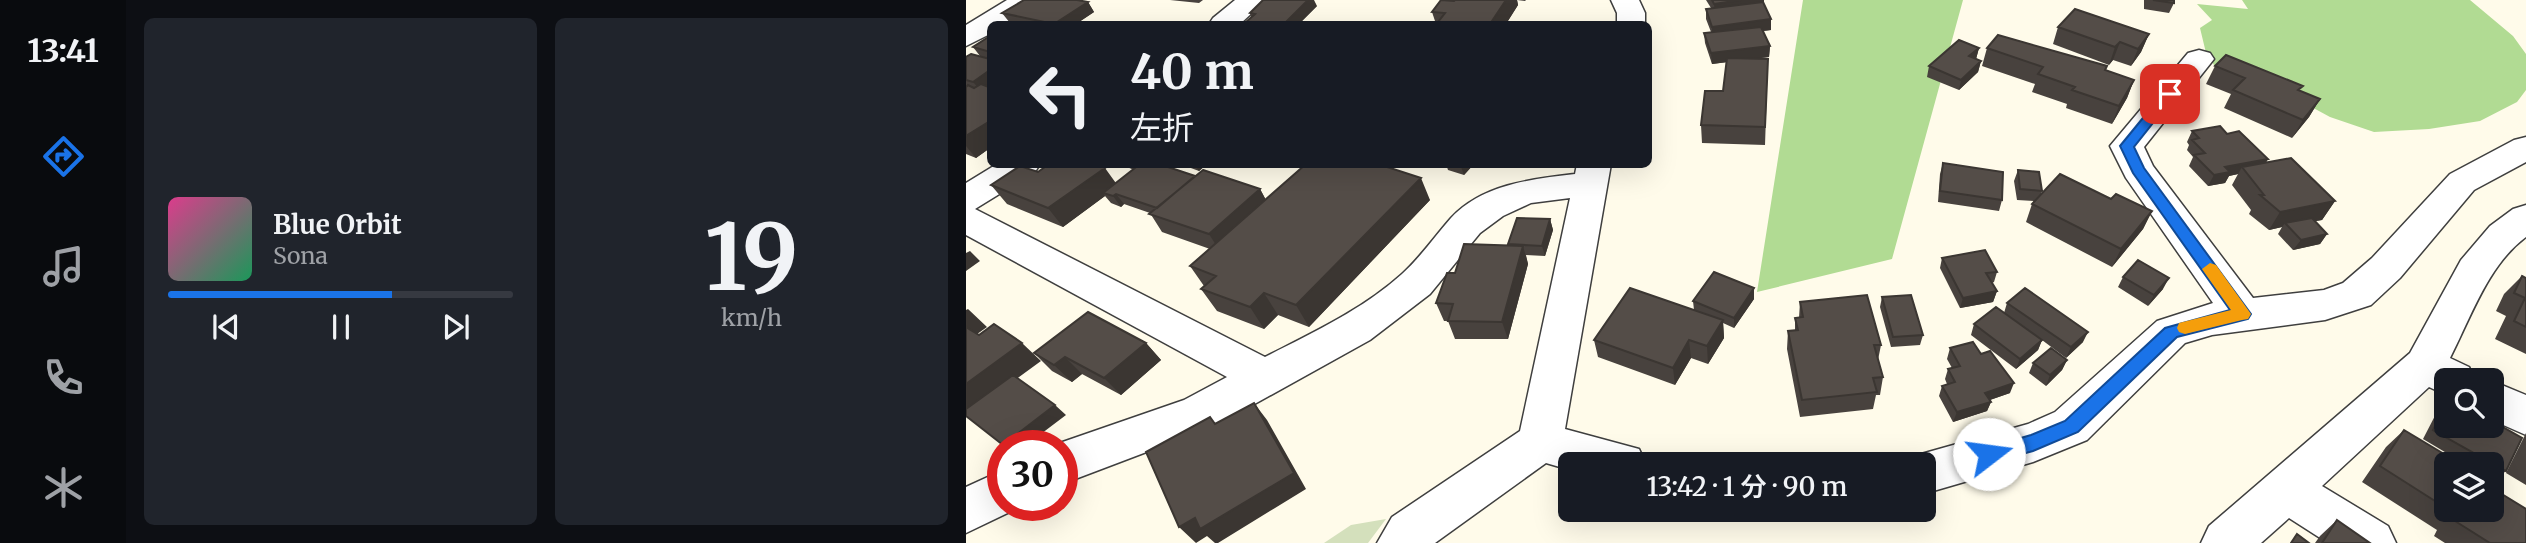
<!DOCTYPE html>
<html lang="ja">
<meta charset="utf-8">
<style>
body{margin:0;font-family:Merriweather,"Noto Sans JP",serif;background:#20242c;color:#f1f3f6;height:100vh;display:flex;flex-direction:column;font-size:26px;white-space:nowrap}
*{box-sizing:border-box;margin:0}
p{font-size:23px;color:#9ea1a6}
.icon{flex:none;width:38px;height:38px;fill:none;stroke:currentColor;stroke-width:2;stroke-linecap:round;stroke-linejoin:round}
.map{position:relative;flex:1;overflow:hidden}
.side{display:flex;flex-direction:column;gap:18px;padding:18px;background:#0d0f14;width:840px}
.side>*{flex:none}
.guide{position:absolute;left:21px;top:21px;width:665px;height:147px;border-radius:10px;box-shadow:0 7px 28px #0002;background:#171b24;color:#f1f3f6;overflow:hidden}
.fabs{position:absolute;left:1468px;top:368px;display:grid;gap:14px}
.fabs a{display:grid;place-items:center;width:70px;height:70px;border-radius:10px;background:#171b24;box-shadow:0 7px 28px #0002;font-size:35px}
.speed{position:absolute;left:21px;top:430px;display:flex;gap:14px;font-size:35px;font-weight:700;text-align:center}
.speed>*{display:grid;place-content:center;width:91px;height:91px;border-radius:50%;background:#171b24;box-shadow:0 7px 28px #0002;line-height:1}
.speed .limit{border:10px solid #d22;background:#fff;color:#111}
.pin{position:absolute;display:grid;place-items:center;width:60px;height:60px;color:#fff;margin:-30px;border-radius:14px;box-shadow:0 4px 10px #0006}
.me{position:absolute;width:77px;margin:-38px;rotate:75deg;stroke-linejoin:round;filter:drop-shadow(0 0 5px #0008)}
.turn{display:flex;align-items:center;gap:24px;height:147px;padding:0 28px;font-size:32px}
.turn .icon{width:91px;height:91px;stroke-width:2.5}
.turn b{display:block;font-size:49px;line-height:60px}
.side .widget{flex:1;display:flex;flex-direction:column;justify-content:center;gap:10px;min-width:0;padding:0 24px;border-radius:10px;background:#20242c}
.side .dial{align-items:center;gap:0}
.dial b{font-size:91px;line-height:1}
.song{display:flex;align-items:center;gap:21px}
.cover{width:84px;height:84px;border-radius:10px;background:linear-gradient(135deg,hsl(330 70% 55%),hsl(150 70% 35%))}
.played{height:7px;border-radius:4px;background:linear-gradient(90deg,#1a73e8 65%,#363941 65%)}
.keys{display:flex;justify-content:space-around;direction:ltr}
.side .tiles{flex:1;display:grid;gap:18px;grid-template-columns:repeat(2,1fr)}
.trip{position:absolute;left:592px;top:452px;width:378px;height:70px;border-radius:10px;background:#171b24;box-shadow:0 7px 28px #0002;font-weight:600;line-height:70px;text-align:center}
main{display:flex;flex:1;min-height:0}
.menu{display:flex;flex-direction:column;width:126px;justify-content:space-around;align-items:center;background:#090b0e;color:#9ea1a6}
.menu .icon{width:49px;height:49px}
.menu .current{color:#1a73e8}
.menu b{font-size:32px;color:#f1f3f6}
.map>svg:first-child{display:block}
.forest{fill:#b1db93}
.cemetery{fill:#d4e0bc}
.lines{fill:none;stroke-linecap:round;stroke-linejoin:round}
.street-casing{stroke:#3f3f3f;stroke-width:3}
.street{fill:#fff;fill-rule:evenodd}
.wall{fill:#48423e}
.shaded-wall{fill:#3b3632}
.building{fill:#544d48;stroke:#3b3632;stroke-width:2}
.route{fill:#1a73e8;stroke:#114b97;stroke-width:2}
.slow{fill:#f59e0b}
</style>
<main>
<nav class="menu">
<b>13:41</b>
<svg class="icon current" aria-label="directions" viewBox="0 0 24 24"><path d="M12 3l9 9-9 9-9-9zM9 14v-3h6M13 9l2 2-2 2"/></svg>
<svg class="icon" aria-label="music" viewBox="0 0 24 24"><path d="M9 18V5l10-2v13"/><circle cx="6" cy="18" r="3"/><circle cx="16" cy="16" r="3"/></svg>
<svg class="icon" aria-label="phone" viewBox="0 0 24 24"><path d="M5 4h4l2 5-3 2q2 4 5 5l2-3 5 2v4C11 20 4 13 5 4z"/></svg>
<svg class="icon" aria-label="climate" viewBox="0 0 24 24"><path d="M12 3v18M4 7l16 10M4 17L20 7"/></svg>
</nav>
<section class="side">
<div class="tiles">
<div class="widget">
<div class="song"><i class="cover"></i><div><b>Blue Orbit</b><p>Sona</p></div></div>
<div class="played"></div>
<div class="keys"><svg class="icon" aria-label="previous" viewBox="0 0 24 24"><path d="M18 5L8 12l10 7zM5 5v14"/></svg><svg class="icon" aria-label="pause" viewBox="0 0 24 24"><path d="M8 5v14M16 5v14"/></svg><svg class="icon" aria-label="next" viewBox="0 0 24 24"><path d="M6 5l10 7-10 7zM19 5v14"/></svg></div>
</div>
<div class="widget dial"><b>19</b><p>km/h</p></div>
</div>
</section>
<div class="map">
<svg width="1560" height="543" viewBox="0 0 1560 543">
<rect width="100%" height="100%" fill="#fffbea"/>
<path class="forest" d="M837,0H997L926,259L791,292Z
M1276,0H1504L1547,36L1560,54V90L1551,102L1514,121L1463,129L1408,132L1364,117L1340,104L1252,71L1240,53L1234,28L1246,20L1231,4L1282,9Z"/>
<path class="cemetery" d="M420,519L402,543H358L385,525Z"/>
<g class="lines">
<defs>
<path id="street" d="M41,0H75C64,16 42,24 24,24V34L0,46V25Z
M269,0H300L274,24H243L247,18Z
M645,0H673L679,13V24H651V13Z
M1233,50L1244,53L1248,59L1178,147L1187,166L1287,298L1358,290L1377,283L1406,258L1484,174L1548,140L1560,137V162L1508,190L1434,278L1405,305L1359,320L1246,335L1219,343L1121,440L1067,462L957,494V464H938L941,458L1062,424L1089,412L1191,321L1247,303L1160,178L1144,146L1222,53Z
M31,164H74L69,172L9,209L299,357C346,333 396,310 436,274C454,258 469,236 485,218C517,184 566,179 609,174L611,164H645L599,429L673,449L680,464H604V470L580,463L469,543H411L426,517L554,431L604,198L565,203L537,216L514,233L464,294L404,340L249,426L96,484V446H85L218,400L261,377L0,235V183Z
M1560,205V237C1522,265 1505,317 1484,358L1503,367L1509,380H1480V395L1463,387L1356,486L1422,526L1430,543H1362L1323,518L1295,543H1235L1243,526L1444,353L1495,260L1524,226L1547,209Z
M1526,381L1560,395V435L1526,420Z
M37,470V506L54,507L0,533V487Z"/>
</defs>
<use href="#street" class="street-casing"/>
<use href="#street" class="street"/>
</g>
<path class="wall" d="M204,0H237L233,3Z
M489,0H560L559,1L551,0L552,5L540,24H470L466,12Z
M740,0H798V4L805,30L797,31L804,46L803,57L785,59H802L799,145L736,143L735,125L757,91L761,62L746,64L739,43L738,33L745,32L740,19V9L745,8Z
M1178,0H1208V3L1203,13L1178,9Z
M122,2L128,12L110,24H49L44,23L36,13Z
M351,6L333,24H282L280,22L285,17L284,13Z
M1092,27L1183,34L1175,52L1165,66L1147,60L1143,65L1087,44Z
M24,36V148L10,158L0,154V57L14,56L7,47Z
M1013,48L1010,59L1015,61L1012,72L993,90L961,77L963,66Z
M1021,48L1140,70L1168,80L1161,98L1146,124L1100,108L1101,104L1066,92L1069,84L1016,66Z
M1249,66L1334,91L1354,99L1343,117L1326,138L1258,108L1265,94L1240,84Z
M1226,131L1261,134L1302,159L1300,162L1369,201L1356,220L1349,221L1361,234L1354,244L1327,250L1312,234L1316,227L1303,230L1283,214L1285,210L1266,185L1272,174L1263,176L1259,183L1242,186L1223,166L1227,157L1221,150L1223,145L1221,142Z
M977,163L1036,200L1033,211L972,202L974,174Z
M154,164H193L229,177L294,189L300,200L336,168L332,166L331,164H412L464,200L343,327L312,315L298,329L251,311L235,289L238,286L224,266L244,249L196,232L184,213L158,204L155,207L145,203L139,196L97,227L41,204L25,185L72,172L150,183L168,170Z
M214,164H241L233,171Z
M480,164H508L498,175L482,170Z
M1052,170L1076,191L1075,194L1145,199L1186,211L1177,229L1146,267L1060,222L1066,204L1068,201L1051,200L1048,181Z
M584,219L587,230L579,256L560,255L562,264L542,339H489L482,321H478L470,303L489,273L543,245L542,244Z
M976,258L1031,272L1028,282L1026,283L1031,291L1027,302L994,308L974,268Z
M1556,276L1560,278V354L1529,339L1540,316L1530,311L1538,294Z
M1157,277L1197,289L1182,306L1152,287Z
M788,288V299L768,328L757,323L758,338L742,364L725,358L709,385L632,357L628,340L728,310L727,301Z
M916,297L957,335L954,345L925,347L914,307Z
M834,302L915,345L912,360L917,377L914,395H910L907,409L834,417L821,349L822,331L829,330V318H833Z
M1041,303L1117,342L1100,358L1076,340L1072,350L1050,369L1005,335L1008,324L1038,313Z
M180,343L195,360L155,395L116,374L106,382L86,371L68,353Z
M984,348L1015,354L1044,393L1024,400L1025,402L1021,411L987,422L973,396L976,386L981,384L979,379L982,369L986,368L981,359Z
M1101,360L1096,370L1080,386L1063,373L1067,363Z
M1480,401V425L1540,471L1528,481L1526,480V464H1499L1457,439L1473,408Z
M1438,430L1481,460L1480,509H1526L1560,543H1479L1468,536L1471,530L1396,482L1420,447Z
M1560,433V485L1540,473Z
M1371,520L1404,543H1349L1354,536Z"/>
<path class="shaded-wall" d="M342,0H348L351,6L333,24H318Z
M540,0H551L552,5L540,24H524Z
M775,0H798V6L749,15L748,4Z
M122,2L128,12L110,24H88Z
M805,19V30L746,37V27Z
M1183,34L1175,52L1165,66L1172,49Z
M1154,42L1147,60L1143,65L1149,47Z
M804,46L803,57L746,64L745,53Z
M1013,48L1010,59L1001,67L1003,56Z
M1015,61L1012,72L993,90L995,80Z
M24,70V86L16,92L7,82Z
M1168,80L1161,98L1146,124L1153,106Z
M1354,99L1343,117L1326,138L1337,120Z
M24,120V148L10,158L0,146V136Z
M1302,159L1296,170L1276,167L1272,174L1263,176L1259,183L1242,186L1248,175L1259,167Z
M228,164H241L233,171Z
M494,164H508L498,175Z
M139,168L152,186L137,193L139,196L97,227L82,208Z
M455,178L464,200L343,327L330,305Z
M294,189L304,208L255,253L243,234Z
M150,194L158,204L155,207L147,196Z
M1369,201L1356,220L1322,226L1319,223L1316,227L1303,230L1314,212Z
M1186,211L1177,229L1146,267L1155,249Z
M584,219L587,230L579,256L576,246Z
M1361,234L1354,244L1327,250L1335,240Z
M557,246L562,264L542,339L536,322Z
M4,251L14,261L0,271V253Z
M1203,278L1197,289L1182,306L1188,295Z
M788,288V299L768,328V318Z
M1031,291L1027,302L994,308L997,298Z
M298,293L312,315L298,329L284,307Z
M2,309L21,327L7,337L0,331V310Z
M757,320L758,338L742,364L741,346Z
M1122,332L1117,342L1100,358L1105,347Z
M723,340L725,358L709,385L707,368Z
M1076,340L1072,350L1050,369L1054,359Z
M56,343L75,361L0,416V384Z
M180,343L195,360L155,395L138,378Z
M99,357L116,374L106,382L88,365Z
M1101,360L1096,370L1080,386L1084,375Z
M1048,383L1044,393L1015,403L1019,393Z
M1025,402L1021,411L987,422L991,412Z
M288,403L301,420L340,489L252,543H249L241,536L230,543L213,527Z
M89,405L100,415L59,446H39L37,445Z"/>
<path class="building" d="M58,0H111L122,2L88,24L36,13Z
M297,0H342L318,24H305L280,22L289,14L284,13Z
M475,0L488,1L489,0H540L524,24H484L472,22L479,13L466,12Z
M746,0H775L748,4Z
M1187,0H1208V3Z
M797,2L805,19L746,27L740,9Z
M1109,9L1183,34L1172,49L1154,42L1149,47L1092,27Z
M795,27L804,46L745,53L738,33Z
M1032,35L1141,66L1139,70L1168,80L1153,106L1106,90L1109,87L1072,74L1077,67L1021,48Z
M24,36V52L7,47Z
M993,40L1013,48L1003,56L1015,61L995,80L963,66Z
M5,54L24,59V70L7,82L0,80V57Z
M1260,55L1337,86L1332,90L1354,99L1337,120L1267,90L1279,78L1249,66Z
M761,58L802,59L799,127L735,125L739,91H757Z
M15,84L23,87L24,86V121L0,136V87L2,85L8,88Z
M1254,126L1261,134L1273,131L1302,159L1259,167L1264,172L1248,175L1228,155L1239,153L1226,140L1233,138L1226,131Z
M1325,158L1369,201L1314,212L1294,195H1298L1276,167Z
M977,163L1037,172L1036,200L974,191Z
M83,164H130L139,168L82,208L25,185L54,166L72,172Z
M174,164H193L229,176L191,208L150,194L147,196L137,193Z
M340,164H412L455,178L330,305L298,293L284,307L235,289L250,276L224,266Z
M237,170L294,189L243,234L183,214Z
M1052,170L1073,172L1076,191L1054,189Z
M1094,174L1145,199L1150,194L1186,211L1155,249L1066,204Z
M551,218L584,219L576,246L542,244Z
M1346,218L1361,234L1335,240L1319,223Z
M498,244L557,246L536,322L482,321L487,304L470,303L481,273H489Z
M1019,250L1031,272L1020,273L1031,291L997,298L976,258Z
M1172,260L1203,278L1188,295L1157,277Z
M748,272L788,288L768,318L727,301Z
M1556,276L1560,278V327L1548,321L1559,298L1548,293Z
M664,288L757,320L741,346L723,340L707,368L628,340Z
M1059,288L1122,332L1105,347L1041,303Z
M901,295L915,345H908L917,377L907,378L911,392L836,400L822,331L832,330L829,318L837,317L834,302Z
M945,295L957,335L927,337L916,297Z
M1030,307L1076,340L1054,359L1008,324Z
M122,312L180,343L138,378L99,357L88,365L68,353Z
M28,324L56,343L0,384V327L13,335Z
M1007,342L1015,354L1024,351L1048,383L1019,393L1025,402L991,412L976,386L989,382L982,369L994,366L984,348Z
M1085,348L1101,360L1084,375L1067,363Z
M47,375L89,405L37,445L0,416V409Z
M288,403L328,473L234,529L229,518L213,527L180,452L244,417L249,424Z
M1480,404V425H1526V421L1556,438L1540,471L1467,430Z
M1438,430L1483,457L1481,460L1487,464H1480V508L1414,466Z
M1526,488L1560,509V543H1524L1489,521L1492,515L1483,509H1526Z
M1371,520L1404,543H1356Z
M1331,534L1343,543H1325Z"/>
<path class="route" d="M1204,90L1210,94L1168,147L1178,168L1285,314L1282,319L1211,337L1112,432L1067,451L1023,463L1017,460L1014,454L1017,449L1065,435L1099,421L1199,328L1264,310L1167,173L1154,146L1199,91Z"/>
<path class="slow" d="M1244,263L1250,265L1285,314L1282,319L1276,320L1219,334L1213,332L1211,328L1213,323L1265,310L1236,269Z"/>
</svg>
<div class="fabs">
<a><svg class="icon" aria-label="search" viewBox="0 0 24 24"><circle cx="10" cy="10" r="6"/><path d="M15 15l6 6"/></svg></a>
<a><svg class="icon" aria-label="layers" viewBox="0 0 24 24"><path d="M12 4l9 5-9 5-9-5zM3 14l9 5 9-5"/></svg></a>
</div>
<div class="speed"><div class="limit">30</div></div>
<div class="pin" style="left:1204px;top:94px;background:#d93025"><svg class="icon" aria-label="arrive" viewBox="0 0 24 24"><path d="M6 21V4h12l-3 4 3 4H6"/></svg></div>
<svg class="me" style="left:1023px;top:454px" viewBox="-20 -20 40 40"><circle r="19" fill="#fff"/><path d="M0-13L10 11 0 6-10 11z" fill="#1a73e8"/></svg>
<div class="trip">13:42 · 1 分 · 90 m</div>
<div class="guide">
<div class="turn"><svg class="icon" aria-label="left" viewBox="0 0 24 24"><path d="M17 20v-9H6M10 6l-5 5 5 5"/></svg><div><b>40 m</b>左折</div></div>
</div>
</div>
</main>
